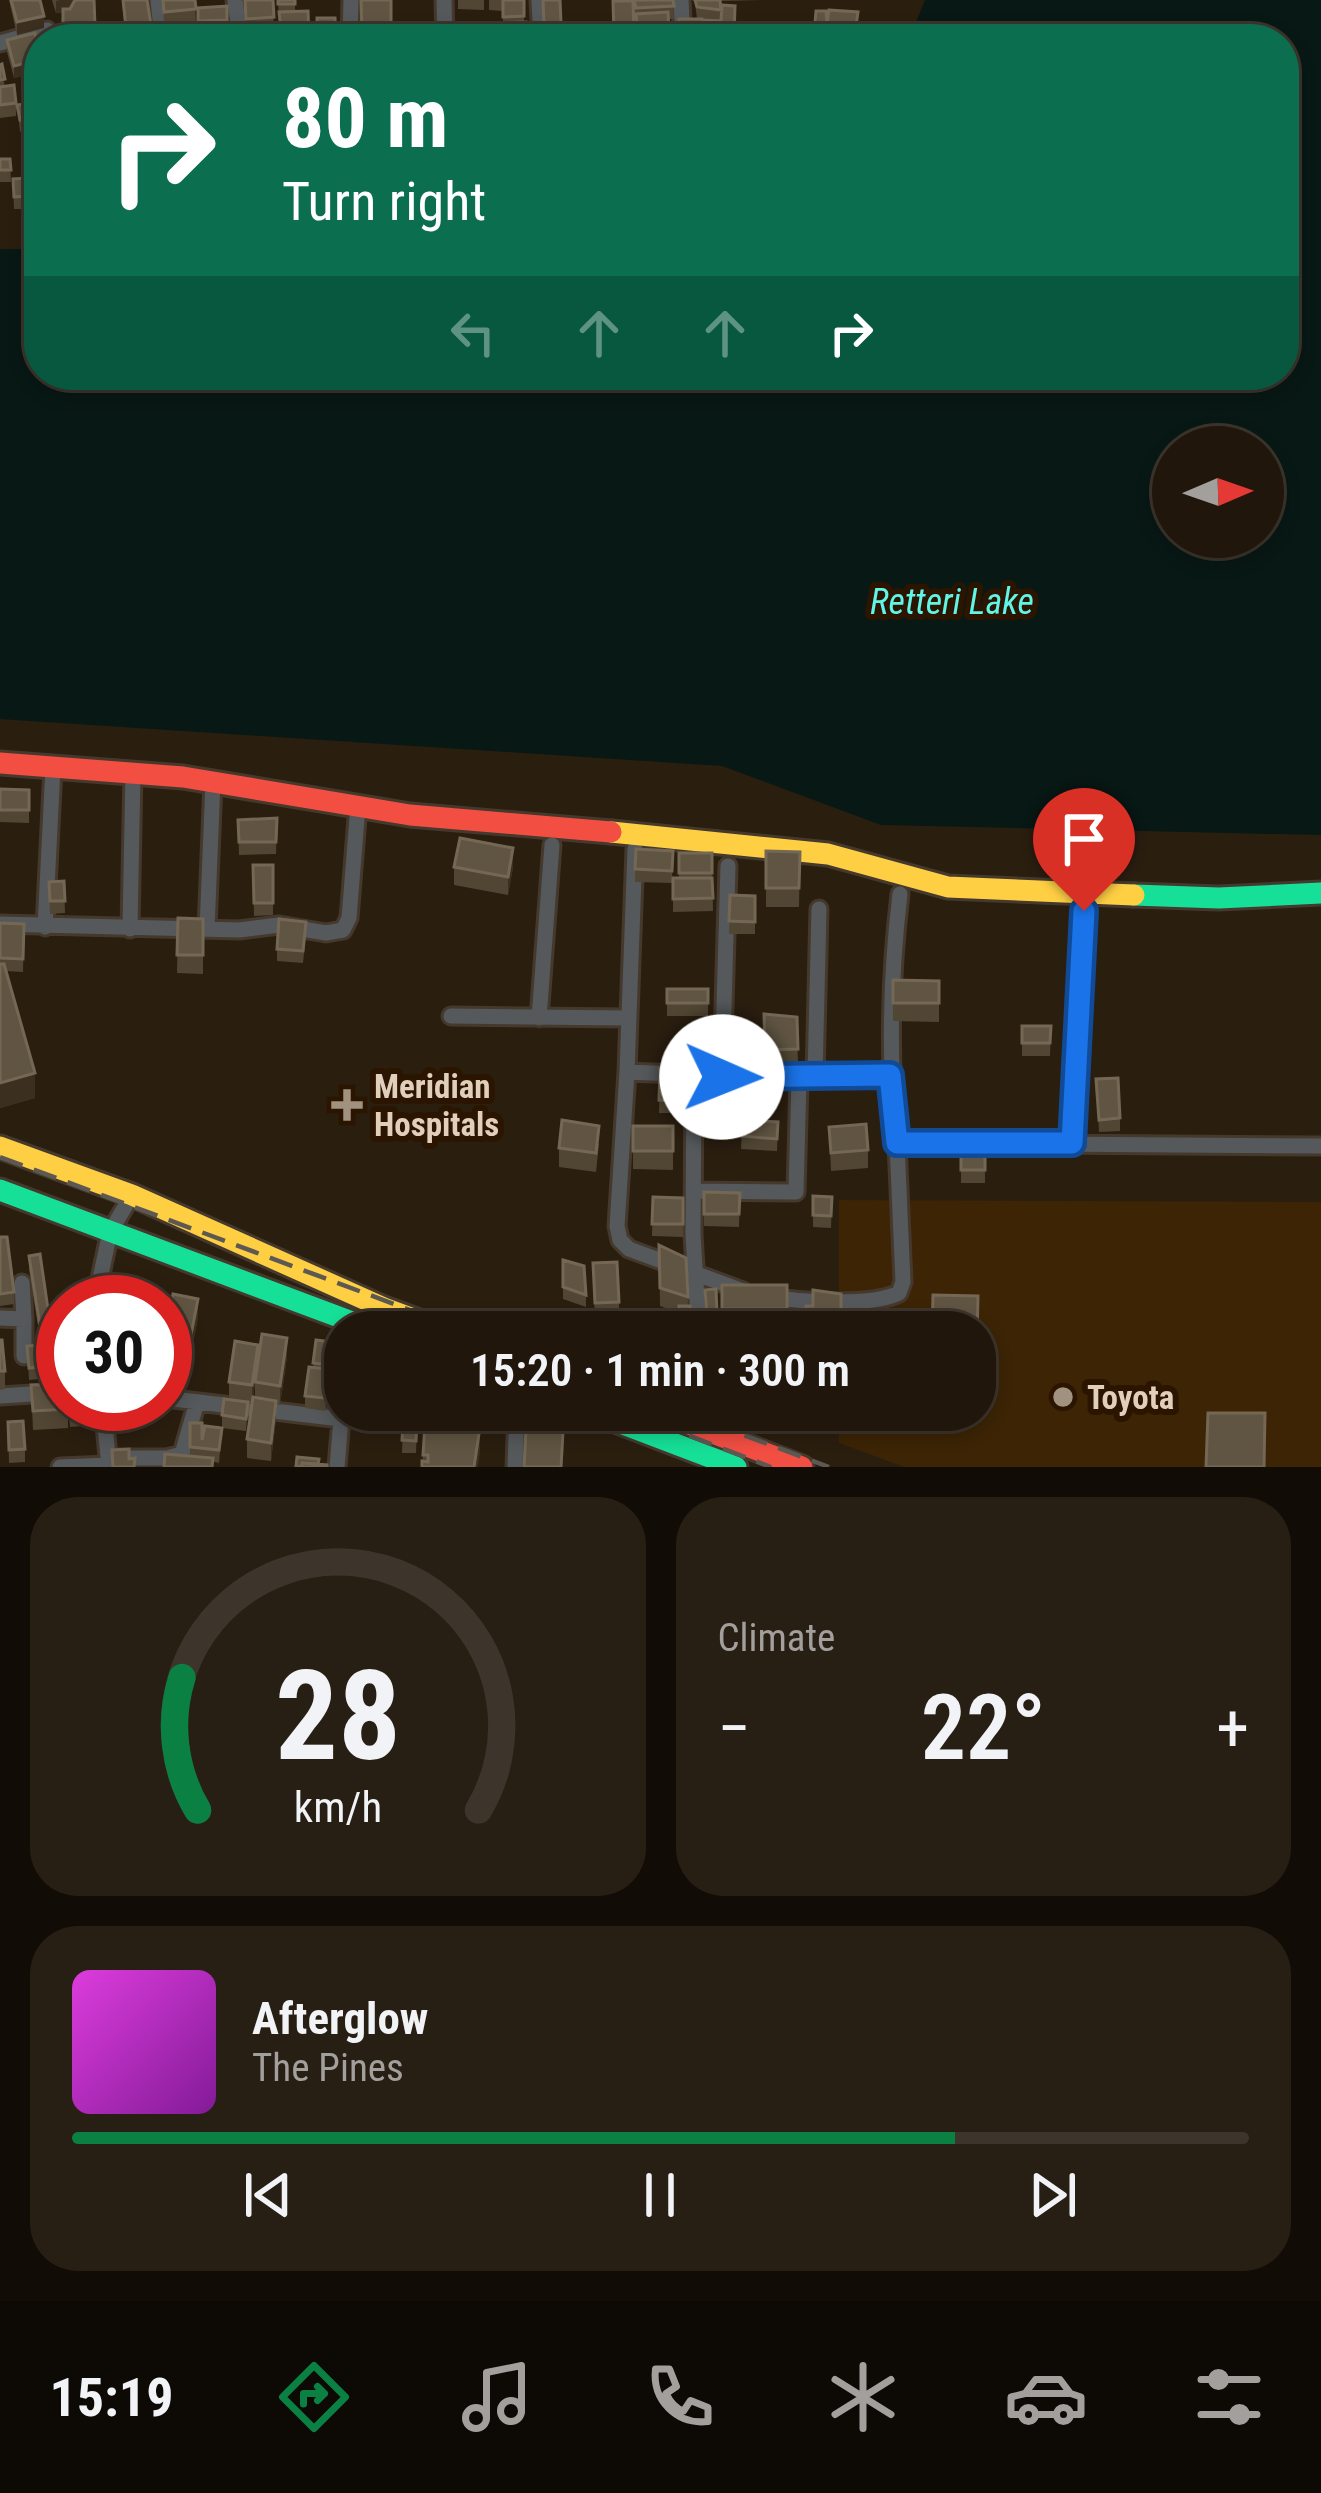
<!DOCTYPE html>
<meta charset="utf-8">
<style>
body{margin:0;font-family:"Roboto Condensed",sans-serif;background:#281f14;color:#f1f3f6;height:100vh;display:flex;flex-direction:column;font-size:45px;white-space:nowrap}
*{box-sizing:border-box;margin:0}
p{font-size:39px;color:#a29f9d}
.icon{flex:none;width:66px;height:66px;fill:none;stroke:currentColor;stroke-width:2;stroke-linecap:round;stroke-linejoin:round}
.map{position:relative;height:1467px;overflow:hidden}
.panel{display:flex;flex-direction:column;gap:30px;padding:30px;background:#120c06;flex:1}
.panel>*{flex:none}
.top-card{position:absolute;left:24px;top:24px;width:1275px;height:366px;border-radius:48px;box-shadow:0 6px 18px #0003,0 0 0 3px #3d352c;background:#0b6e4f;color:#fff;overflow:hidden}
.needle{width:78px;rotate:88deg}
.tools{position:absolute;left:1152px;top:426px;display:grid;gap:24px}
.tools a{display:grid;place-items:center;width:132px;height:132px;border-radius:50%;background:#20160b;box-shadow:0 6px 18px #0003,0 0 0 3px #3d352c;font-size:60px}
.speed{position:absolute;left:36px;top:1275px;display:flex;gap:24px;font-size:60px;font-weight:700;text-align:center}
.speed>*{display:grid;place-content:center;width:156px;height:156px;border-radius:50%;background:#20160b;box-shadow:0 6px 18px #0003,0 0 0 3px #3d352c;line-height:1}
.speed .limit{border:18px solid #d22;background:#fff;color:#111}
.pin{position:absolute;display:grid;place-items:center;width:102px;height:102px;color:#fff;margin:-123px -51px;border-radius:50% 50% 50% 0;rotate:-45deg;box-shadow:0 0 12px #0007}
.pin .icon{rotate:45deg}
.me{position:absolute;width:132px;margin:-66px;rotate:91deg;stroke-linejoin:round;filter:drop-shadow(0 0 9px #0008)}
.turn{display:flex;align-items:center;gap:42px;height:252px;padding:0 60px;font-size:54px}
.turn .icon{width:156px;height:156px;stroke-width:2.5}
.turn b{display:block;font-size:84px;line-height:102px}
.lanes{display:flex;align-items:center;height:114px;padding:0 60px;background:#0003;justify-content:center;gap:60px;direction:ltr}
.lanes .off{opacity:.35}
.big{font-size:90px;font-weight:600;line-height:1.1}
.panel .tile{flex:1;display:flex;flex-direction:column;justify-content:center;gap:18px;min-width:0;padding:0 42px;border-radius:48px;background:#281f14}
.panel .dial{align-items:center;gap:0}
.dial svg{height:312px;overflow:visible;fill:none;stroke:#3d352c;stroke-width:7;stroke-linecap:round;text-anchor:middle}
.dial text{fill:#f1f3f6;stroke:none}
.song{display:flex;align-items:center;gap:36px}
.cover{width:144px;height:144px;border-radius:18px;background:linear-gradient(135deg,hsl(300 70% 55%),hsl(290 70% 35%))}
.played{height:12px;border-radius:6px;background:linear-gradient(90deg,#0b8043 75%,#3d352c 75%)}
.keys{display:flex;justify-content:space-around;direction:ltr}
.heat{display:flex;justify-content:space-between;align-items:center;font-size:66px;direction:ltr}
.panel .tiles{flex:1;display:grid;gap:30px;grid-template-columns:1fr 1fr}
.tile:last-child{grid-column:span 2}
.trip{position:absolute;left:324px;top:1311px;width:672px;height:120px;border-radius:48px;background:#20160b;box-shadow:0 6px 18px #0003,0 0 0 3px #3d352c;font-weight:600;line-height:120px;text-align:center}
.tab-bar{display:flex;height:192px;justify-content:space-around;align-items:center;background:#0d0904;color:#a29f9d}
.tab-bar .icon{width:84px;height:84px}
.tab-bar .selected{color:#0b8043}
.tab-bar b{font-size:54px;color:#f1f3f6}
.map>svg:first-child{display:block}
.built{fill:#3c2405}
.water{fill:#081815;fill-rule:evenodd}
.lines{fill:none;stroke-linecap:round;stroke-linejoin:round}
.street-casing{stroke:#45392d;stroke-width:21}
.fast-casing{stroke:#45392d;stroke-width:27}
.slow-casing{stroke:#45392d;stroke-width:27}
.jam-casing{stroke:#45392d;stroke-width:27}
.street{stroke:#55595b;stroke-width:15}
.fast{stroke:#16e098;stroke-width:21}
.slow{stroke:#ffcf43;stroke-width:21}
.jam{stroke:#f24e42;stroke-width:21}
.rail{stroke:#5d5952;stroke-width:4.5;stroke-dasharray:24 12;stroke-linecap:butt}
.wall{fill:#514633}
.shaded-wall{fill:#3b301f}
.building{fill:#605542;stroke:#746855;stroke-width:3}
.route-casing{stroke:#114b97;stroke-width:30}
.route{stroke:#1a73e8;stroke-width:21}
.poi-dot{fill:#a1917f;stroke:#2b1500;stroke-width:4.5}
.labels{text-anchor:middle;stroke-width:12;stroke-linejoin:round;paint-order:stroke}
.poi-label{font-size:33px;font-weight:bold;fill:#e1cfbc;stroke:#2b1500;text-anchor:start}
.water-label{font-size:36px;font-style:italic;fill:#5ff5e7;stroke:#2b1500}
</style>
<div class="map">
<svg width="1321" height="1467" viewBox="0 0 1321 1467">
<rect width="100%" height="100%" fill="#2a1e0f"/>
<path class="built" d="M839,1200L1321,1202V1467H904L839,1443V1410H975V1332H839Z"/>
<path class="water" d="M925,0H1321V835L881,825L722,766L0,719V249H39V375H1284V39H909ZM1173,447H1263V537H1173Z"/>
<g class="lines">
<defs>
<path id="street" d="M158,0L162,39
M235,0L240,39
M444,0L445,39
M539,0L541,39
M681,0L682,21
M350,39L351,0
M0,43L47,30L53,39
M635,849L627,1072L799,1079L890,1075
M900,894C890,978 888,1059 897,1143L1321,1146
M0,924L239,930L279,925L326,933L343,930L349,918L358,806
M45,927L53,768
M130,929L133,771
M207,929L213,782
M451,1016L626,1018
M539,1018L552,845
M627,1072L617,1226L620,1240L629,1249L743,1291
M694,1077L693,1235L699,1332
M722,1077L728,866
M815,1077L819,909
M1072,1143L1085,911
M695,1191L796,1192L799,1079
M22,1283L24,1319
M766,1296C798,1302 871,1307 899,1293L903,1282L897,1143
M95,1302L110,1232L132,1195
M0,1318L24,1319V1356
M0,1396L63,1392
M165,1398L341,1419L337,1467
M103,1404L109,1467
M108,1458H167L182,1454L197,1402
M60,1467L109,1465
M515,1467L517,1410"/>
<path id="fast" d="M1134,895L1219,898L1321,893
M0,1190L379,1332
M586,1410L736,1467"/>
<path id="slow" d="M611,832L828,854L948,887L1134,895
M0,1147L132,1195L384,1308L449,1332"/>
<path id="jam" d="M0,763L183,777L410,815L611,832
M652,1410L802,1467"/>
</defs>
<use href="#street" class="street-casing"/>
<use href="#fast" class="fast-casing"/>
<use href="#slow" class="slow-casing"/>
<use href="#jam" class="jam-casing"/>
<use href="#street" class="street"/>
<use href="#fast" class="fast"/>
<use href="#slow" class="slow"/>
<use href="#jam" class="jam"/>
<path class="rail" d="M0,1157L469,1332
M361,1311L417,1332
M622,1410L771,1467
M677,1410L829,1467"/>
</g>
<path class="wall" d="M9,0H40L44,28L17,35Z
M52,0H95V39H63V12L56,13Z
M122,0L151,25V38L102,39L125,34Z
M163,0H195L196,22L164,25Z
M240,0H273L274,39H247L245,1Z
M278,0H295V12L309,39H280Z
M361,0H391V39H362Z
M458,0H484V10L458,9Z
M489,0H524V22L503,23V11L489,10Z
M543,0H560L561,36L544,37Z
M673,0L674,19H669V39H637L633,6L634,39H614L613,1Z
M692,0H763L720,1L721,21L735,6L734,39H703L704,20L697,19L695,2Z
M227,6V32L198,34V8Z
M816,11L827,25H858L856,39H814Z
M7,40L39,50V72L14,78L7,52Z
M0,65L5,87L16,103V116L0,118Z
M39,78V129L20,132L17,105L28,103L25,81Z
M0,159H10L11,182H0Z
M28,178V209H14L13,179Z
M0,789L29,790V823L0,822Z
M277,818L276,854L239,855L238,820Z
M636,849L673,851L672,883L635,882Z
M766,851L800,852L799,907H766Z
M679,853H712L713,911L673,912V878H679Z
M253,865H273V915L254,916Z
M454,867H513L508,895L454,885Z
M64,881L65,913L50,914L49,882Z
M730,895L755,896V934H729Z
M178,918L203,919V974L177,973Z
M0,923L24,924L23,972L6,971L35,1098L0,1108Z
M306,934L303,963L277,961V949Z
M893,980L939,981V1022L893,1021Z
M667,989H708V1016H667Z
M764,1014L797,1017L798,1068L765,1069Z
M1022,1026H1051L1050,1056H1022Z
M705,1028L706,1065H742V1112H704L703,1067L685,1068V1029Z
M660,1068H675L674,1113H659Z
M1096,1079L1120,1118V1131L1099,1132Z
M742,1120L778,1122L777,1151L741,1149Z
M633,1126H673V1170L633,1169Z
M829,1127L868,1150V1168L831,1171Z
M961,1139H985V1183H961Z
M599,1144L596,1172L559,1167V1148Z
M704,1192L740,1193L739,1227L704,1226Z
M813,1196L832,1197L831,1228L813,1227Z
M653,1197L683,1198V1237L652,1236Z
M0,1237L14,1292V1304L0,1306Z
M659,1245L686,1258L688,1306L692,1332H680L679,1313L660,1306Z
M29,1256L52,1337V1344L63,1343V1404L68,1409V1428L33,1430L31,1385L61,1384L60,1377L29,1380L27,1346L41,1345L29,1269Z
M563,1260L586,1295V1307L563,1299Z
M593,1263L619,1302V1320L595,1322Z
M722,1285H787V1328H722Z
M705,1290L717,1314V1326L707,1327Z
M112,1295L155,1302H112Z
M198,1317L190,1359L165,1354V1335Z
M806,1322L841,1327V1332H806Z
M0,1340L5,1371V1389L0,1390Z
M316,1340L333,1355L325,1411L305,1408V1396L313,1367Z
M287,1357L280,1405L276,1404V1419L271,1461L247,1458V1439L255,1398V1382Z
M258,1364L252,1404H248L246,1431L222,1428L219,1463L190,1456V1423L202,1439L222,1428V1415L229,1399V1382Z
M68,1404H95V1425L70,1427Z
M422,1410H433L431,1423L446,1420L473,1426L480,1452L422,1467L425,1427L420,1426Z
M8,1422L25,1449V1462L9,1463Z
M403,1423L417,1424L416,1453H402Z"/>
<path class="shaded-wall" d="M60,0H95V4L56,13V1Z
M44,16V28L17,35V22Z
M39,60V72L14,78V66Z
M39,92V105L29,107V94Z
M513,848V867L508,895V877Z
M35,1073V1098L0,1108V1083Z
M198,1299V1317L190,1359V1340Z
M287,1338V1357L280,1405V1386Z
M258,1345V1364L252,1404V1385Z
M276,1401V1419L271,1461V1443Z
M480,1427V1452L478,1467H474Z"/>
<path class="building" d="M11,0H40L44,16L17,22Z
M75,0H94L95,26L63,27V9H70Z
M123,0H147L151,25L126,27Z
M163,0H195L196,9L164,12Z
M245,0H273L274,17L246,19Z
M278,0H295V4H278Z
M361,0H391V33L362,34Z
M503,0H524V16L503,17Z
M543,0H560L561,23L544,24Z
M634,0H673L674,6L636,8Z
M695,0H720L721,10L697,7Z
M613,1H633L634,35L614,36Z
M722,5L735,6L734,36L703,35L704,20L721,21Z
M227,6V20L198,21V8Z
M829,10L858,12L855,33L841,32L840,37L814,35L816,11H826L827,25Z
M308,11L309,39H282L279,12Z
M668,12L669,32L638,34L636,14Z
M317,18H335L336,39H317Z
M679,19H702V39H680Z
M526,22V39H488V23Z
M273,23L274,36L250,37L246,25Z
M394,25H428V39H393Z
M35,33L39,60L14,66L7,40Z
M227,33L228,39H199L198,34Z
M126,34L127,39H102V37Z
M2,64L5,79L0,80V65Z
M39,78V92L29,94L25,81Z
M14,85L16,103L0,105V87Z
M39,102V117L20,120L17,105Z
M0,159H10L11,170H0Z
M28,178V196L14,197L13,179Z
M0,789L29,790V810H0Z
M277,818L276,842H239L238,820Z
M460,838L513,848L508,877L454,867Z
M636,849L673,851L672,871L635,869Z
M766,851L800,852L799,888H766Z
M679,853H712V873H679Z
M253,865H273V903H254Z
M673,878H712L713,898L673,899Z
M64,881L65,901H50L49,882Z
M730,895L755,896V922L729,921Z
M178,918L203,919V955H177Z
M279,919L306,922L303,951L277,949Z
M0,923L24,924L23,959L0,958Z
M0,964H4L35,1073L0,1083Z
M893,980L939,981V1003H893Z
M667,989H708V1003H667Z
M764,1014L797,1017L798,1049L765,1050Z
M1022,1026H1051L1050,1043H1022Z
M705,1028L706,1055H685V1029Z
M703,1065H742V1093H704Z
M660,1068H675L674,1101L659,1100Z
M1118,1078L1120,1118L1099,1120L1096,1079Z
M562,1120L599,1126L596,1153L559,1148Z
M742,1120L778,1122L777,1139L741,1136Z
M866,1124L868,1150L831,1153L829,1127Z
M633,1126H673V1151H633Z
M961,1139H985V1170H961Z
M704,1192L740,1193L739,1214H704Z
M813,1196L832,1197L831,1216L813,1215Z
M653,1197L683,1198V1224H652Z
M0,1237H7L14,1292L0,1294Z
M659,1245L686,1258L688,1297L660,1288Z
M40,1254L52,1337L42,1339L29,1256Z
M563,1260L584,1266L586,1295L563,1287Z
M617,1262L619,1302L595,1303L593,1263Z
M118,1277L155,1290L151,1302H128L112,1295Z
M722,1285H787V1309H722Z
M716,1289L717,1314L707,1315L705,1290Z
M813,1290L841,1294V1327L806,1322V1306H813Z
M173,1294L198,1299L190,1340L165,1335Z
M933,1295L978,1296L977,1340H975V1332H932Z
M679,1306H690L692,1332H681Z
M655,1321L672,1326V1332H655Z
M790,1321H800V1332H790Z
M262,1334L287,1338L280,1386L255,1382Z
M0,1340H2L5,1371H0Z
M316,1340L333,1342L329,1365L313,1363Z
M235,1341L258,1345L252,1385L229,1382Z
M63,1343V1372H61L60,1365L29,1368L27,1346Z
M309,1367L328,1369L325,1398L305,1396Z
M63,1384V1404H67L68,1409L33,1411L31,1385Z
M253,1397L276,1401L271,1443L247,1439Z
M224,1399L248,1402L246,1419L222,1415Z
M69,1404H95V1413L70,1415Z
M422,1410H432L430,1422L420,1420Z
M1208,1413H1265L1264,1467H1206Z
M434,1416L446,1417V1420L473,1419V1426L480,1427L474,1467H422V1461L428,1462V1455H423L425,1423H433Z
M23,1421L25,1449L9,1450L8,1422Z
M190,1423H202V1440L205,1426L222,1428L219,1450L190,1447Z
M403,1423L417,1424L416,1441L402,1440Z
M526,1429L563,1432L561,1467H524Z
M129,1449V1459L135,1458L134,1467H113L112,1450Z
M165,1454L213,1458L212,1467H164Z
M297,1457L319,1459L318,1464L302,1463V1467L296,1466Z
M302,1463L327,1465V1467H302Z"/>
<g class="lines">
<defs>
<path id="route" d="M722,1077L890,1075L897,1143H1072L1084,911"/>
</defs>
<use href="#route" class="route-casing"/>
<use href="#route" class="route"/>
</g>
<g class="poi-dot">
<path d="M341 1087h12v12h12v12h-12v12h-12v-12h-12v-12h12z"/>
<circle cx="1063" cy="1397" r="12"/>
</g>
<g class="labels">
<g class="poi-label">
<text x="374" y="1098">Meridian<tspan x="374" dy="38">Hospitals</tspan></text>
<text x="1087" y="1409">Toyota</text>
</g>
<g class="water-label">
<text x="952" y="614">Retteri Lake</text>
</g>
</g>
</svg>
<div class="tools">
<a><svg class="needle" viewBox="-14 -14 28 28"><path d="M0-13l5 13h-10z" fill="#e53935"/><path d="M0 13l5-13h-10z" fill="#a29f9d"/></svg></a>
</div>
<div class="speed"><div class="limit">30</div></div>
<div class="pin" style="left:1084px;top:911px;background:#d93025"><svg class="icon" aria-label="arrive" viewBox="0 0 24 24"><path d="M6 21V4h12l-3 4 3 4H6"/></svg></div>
<svg class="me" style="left:722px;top:1077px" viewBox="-20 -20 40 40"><circle r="19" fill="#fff"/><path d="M0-13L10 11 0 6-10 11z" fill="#1a73e8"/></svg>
<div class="trip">15:20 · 1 min · 300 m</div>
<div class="top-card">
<div class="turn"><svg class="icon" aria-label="right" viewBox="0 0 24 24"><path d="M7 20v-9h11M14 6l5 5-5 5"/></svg><div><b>80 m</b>Turn right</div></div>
<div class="lanes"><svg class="icon off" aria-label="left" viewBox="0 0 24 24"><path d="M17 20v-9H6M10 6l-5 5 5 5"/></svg><svg class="icon off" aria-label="ahead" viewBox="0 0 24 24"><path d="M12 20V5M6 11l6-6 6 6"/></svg><svg class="icon off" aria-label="ahead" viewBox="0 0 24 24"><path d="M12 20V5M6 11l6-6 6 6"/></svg><svg class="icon" aria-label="right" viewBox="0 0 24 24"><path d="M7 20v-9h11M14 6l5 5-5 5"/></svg></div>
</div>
</div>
<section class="panel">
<div class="tiles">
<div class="tile dial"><svg viewBox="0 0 100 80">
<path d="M14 69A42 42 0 1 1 86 69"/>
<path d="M14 69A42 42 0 0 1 10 35" stroke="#0b8043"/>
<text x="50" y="56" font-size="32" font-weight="700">28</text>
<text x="50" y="72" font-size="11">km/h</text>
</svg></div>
<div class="tile"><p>Climate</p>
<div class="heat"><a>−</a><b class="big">22°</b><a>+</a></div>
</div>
<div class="tile">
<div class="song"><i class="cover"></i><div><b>Afterglow</b><p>The Pines</p></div></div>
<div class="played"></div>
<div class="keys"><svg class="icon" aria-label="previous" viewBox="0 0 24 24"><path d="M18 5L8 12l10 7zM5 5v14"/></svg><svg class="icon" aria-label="pause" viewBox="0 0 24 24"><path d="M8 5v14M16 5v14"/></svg><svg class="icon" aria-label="next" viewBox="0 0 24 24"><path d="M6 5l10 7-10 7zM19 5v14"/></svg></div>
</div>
</div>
</section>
<nav class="tab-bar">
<b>15:19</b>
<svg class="icon selected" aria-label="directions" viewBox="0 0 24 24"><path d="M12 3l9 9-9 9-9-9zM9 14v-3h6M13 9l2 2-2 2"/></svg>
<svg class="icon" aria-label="music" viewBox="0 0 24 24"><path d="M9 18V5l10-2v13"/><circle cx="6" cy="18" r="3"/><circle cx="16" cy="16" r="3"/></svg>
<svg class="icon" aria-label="phone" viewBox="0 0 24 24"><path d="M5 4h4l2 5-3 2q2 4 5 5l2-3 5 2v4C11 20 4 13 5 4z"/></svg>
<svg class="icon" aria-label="climate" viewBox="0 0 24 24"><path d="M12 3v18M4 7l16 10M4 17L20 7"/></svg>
<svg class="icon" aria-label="car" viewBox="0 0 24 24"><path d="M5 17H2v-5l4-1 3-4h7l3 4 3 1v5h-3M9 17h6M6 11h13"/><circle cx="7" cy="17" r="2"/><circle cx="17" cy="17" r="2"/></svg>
<svg class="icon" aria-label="filters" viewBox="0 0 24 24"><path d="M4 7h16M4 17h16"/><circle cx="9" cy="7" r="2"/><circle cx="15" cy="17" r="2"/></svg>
</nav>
